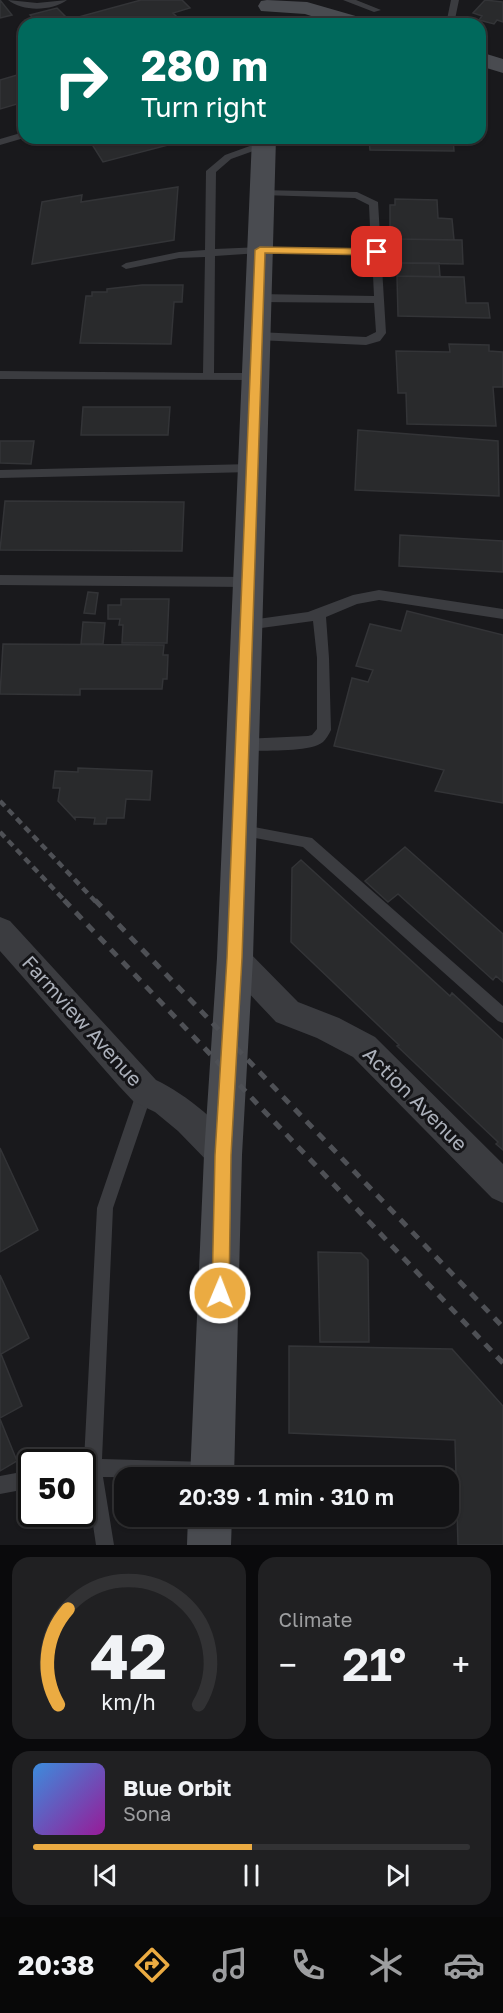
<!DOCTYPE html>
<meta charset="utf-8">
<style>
body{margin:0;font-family:"Golos Text",sans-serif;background:#202022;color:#f1f3f6;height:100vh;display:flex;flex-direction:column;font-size:22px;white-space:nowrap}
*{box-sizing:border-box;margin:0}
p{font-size:20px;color:#9d9ea0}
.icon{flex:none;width:33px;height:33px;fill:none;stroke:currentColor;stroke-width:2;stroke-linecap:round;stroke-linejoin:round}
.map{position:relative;height:1545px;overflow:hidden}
.sheet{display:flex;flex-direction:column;gap:12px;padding:12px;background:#0a0a0c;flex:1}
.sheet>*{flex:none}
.banner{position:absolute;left:18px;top:18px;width:468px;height:126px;border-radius:18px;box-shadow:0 2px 4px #0004,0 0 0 2px #323234;background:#00695c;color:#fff;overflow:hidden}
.speed{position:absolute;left:18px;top:1449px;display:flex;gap:12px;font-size:30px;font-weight:700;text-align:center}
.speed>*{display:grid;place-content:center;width:78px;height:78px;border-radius:50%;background:#131315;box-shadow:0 2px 4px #0004,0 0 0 2px #323234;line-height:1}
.speed .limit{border:3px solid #111;border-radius:9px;background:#fff;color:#111}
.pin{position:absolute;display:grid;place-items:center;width:51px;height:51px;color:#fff;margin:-26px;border-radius:12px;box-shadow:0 3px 9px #0006}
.me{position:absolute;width:66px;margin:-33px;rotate:1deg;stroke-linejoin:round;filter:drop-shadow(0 0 4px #0008)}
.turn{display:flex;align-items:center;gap:21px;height:126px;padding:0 24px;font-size:27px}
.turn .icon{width:78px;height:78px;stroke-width:2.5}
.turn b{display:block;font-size:42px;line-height:51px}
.big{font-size:45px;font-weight:600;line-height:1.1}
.sheet .widget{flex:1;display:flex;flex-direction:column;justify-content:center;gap:9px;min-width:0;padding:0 21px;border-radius:18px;background:#202022}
.sheet .dial{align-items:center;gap:0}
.dial svg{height:156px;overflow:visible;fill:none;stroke:#323234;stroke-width:7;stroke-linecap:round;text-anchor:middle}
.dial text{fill:#f1f3f6;stroke:none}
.song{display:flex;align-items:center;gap:18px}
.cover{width:72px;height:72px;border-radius:9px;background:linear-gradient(135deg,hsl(210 70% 55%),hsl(300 70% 35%))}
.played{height:6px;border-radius:3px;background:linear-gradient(90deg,#ebab42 50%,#323234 50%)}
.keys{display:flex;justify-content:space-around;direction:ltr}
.heat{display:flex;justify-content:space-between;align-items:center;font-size:33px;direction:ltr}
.sheet .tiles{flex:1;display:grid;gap:12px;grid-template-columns:1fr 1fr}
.widget:last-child{grid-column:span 2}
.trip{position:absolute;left:114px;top:1467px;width:345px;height:60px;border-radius:18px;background:#131315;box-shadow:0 2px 4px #0004,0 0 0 2px #323234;font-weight:600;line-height:60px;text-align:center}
.tabs{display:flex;height:96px;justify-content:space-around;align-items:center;background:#080808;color:#9d9ea0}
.tabs .icon{width:42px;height:42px}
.tabs .current{color:#ebab42}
.tabs b{font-size:27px;color:#f1f3f6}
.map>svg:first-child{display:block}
.building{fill:#292a2c;stroke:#333437;stroke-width:1.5}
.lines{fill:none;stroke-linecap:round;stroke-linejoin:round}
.lane{fill:#3b3c40;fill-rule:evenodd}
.street{fill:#3b3c40;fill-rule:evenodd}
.secondary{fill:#494b50;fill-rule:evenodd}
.rail-far1{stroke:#4e5055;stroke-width:4.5;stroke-dasharray:7 5;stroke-linecap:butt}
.rail{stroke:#4e5055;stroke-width:5;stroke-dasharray:9 8;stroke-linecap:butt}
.route{fill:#ebab42;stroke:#996f2b;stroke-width:1.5}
.labels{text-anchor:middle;stroke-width:6;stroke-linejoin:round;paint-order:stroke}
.street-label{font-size:20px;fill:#acb1bb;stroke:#141417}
</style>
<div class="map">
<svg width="503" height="1545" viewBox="0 0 503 1545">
<rect width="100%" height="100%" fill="#19191c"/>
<path class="building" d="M0,0L12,15L0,18Z
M141,0H182L190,8L173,13L178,18L158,24H150L147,21L139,24H53Z
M485,0L503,2V22L497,20L494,24L479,20L482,16L473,13Z
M57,8L65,16L43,24H38L30,15Z
M24,73V102L0,109V80Z
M88,138H195L103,162Z
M369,138H453L454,151L370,150Z
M178,187L174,240L32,264L42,202L82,195L81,202Z
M395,199L437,200L438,218L452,219L454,240L395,239V233H390V205H395Z
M395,239L462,240L463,264L396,263Z
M396,263H439L440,277L397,276Z
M397,276L464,277L466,303H488L490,318L398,316Z
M142,285H183L182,302H174L171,344L80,343L86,296H92V292H107V289Z
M449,344L489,345V351L503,352V387H493L496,426L407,424L406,393H398L396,351L450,352Z
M83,407H170L168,435H81Z
M358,430L498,441L499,496L355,490Z
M0,441H34L31,464L0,463Z
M5,501L184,502L182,551L0,550Z
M400,535L503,541V572L399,566Z
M88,592L98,593L95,614L84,613Z
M121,599H169L167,643H122L123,625H119L120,619H108V605H121Z
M407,611L503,635V803L435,791L444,770L334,746L352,678L368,682L373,670L356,666L370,624L401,631Z
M83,622L105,623L103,644H81Z
M3,644L164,645L163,655H168L167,679H163L162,689H80V695L0,694Z
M78,768L152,771L150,800L126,799L124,818H107L106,824H94L95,818L75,817V819L58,801L60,788H53L55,771L78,772Z
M405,847L503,934V982L496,976L493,980L398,894L388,902L365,881Z
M301,860L450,996L452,993L503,1040V1150L496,1144L498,1142L397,1046L399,1045L291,942L292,868Z
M0,1148L38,1230L0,1252Z
M318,1252L361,1253L368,1260L369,1342H320Z
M0,1275L29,1338L1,1354L22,1406L0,1418Z
M289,1346L452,1349L503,1406V1545H458L455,1440L289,1433Z
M0,1419L17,1461L0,1471Z"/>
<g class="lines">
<path class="lane" d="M8,0L37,3L67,0C52,11 23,12 8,0Z
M343,0H356L381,10L374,12Z
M451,0H459L454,24H446Z
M268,18L272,21L271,23L248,24Z
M24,132V138L0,145V139Z
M264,141L267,142V146L231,159L216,172L215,249L260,247L371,249L369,205L355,198L262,195L257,192L258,190L357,192L378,202L386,333L380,341L366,345L257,340L252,336L257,332L366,337L376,332L374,303L258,302L253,298L258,294L374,296L372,255L260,253L215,256L214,373H256L260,374V380L0,379V371L203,373L205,257L179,258L126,269L121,266L126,263L179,252L205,250L206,171L225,155Z
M252,464L258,468L252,472L0,478V470Z
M0,575L248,577L254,582L248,587L0,585Z
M379,590L503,609V619L379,600L357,604L326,617L329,658L331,730C329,734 326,739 323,742C310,753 260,750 242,751L237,749L235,745L237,741L242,739L308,736L312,735L317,729V658L313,621L247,630L241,625L243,621L308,612L353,595Z
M239,824L312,838L503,1006V1023L498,1021L303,847L234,834L232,830L234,826Z
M145,1084L150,1086L153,1091L113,1208L102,1459L207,1462L213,1465L216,1471L213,1478L103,1477L114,1545H96L86,1478L82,1479V1462H79L84,1461L97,1208L137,1091L140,1086Z
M32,1470V1488L0,1494V1476Z"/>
<path class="street" d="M0,917L10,921L156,1080C185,1094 226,1125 239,1155L234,1166L223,1171L212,1166L178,1131L155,1112L134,1102L119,1086L0,951Z
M235,945L245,948L298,1002L339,1018L375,1037L503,1164V1203L492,1198L353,1057L317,1038L276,1022L225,968L220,958L225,948Z"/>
<path class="secondary" d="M267,0L307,2L366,19L369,24H336L305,14L261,11L258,6L261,1Z
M480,52L503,59V73L480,66Z
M252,138H276L253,958L242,1155L234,1478H190L204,1155L217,958Z
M188,1516H232L231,1545H187Z"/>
<path class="rail-far1" d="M0,801L96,902
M0,832L66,902"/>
<path class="rail" d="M64,900L503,1363
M95,900L503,1327"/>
</g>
<path class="route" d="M260,247L377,249L382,252L377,255L265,253L242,958L231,1155L229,1293L226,1299L220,1301L214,1299L212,1293L215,1155L227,958L255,250Z"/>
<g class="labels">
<g class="street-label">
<text transform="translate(82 1021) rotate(48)" y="7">Farmview Avenue</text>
<text transform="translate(415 1099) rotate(45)" y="7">Action Avenue</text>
</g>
</g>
</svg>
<div class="speed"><div class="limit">50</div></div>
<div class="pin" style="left:377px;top:252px;background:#d93025"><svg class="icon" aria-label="arrive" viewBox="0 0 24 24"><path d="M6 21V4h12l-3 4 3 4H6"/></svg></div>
<svg class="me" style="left:220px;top:1293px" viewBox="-20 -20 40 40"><circle r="17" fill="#ebab42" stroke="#fff" stroke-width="3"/><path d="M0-11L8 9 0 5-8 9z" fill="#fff"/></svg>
<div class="trip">20:39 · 1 min · 310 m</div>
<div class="banner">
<div class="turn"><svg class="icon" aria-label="right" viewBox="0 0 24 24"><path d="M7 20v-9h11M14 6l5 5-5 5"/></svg><div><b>280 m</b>Turn right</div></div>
</div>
</div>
<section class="sheet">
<div class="tiles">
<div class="widget dial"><svg viewBox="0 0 100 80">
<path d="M14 69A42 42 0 1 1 86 69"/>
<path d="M14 69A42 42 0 0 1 19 20" stroke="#ebab42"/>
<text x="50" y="56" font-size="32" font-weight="700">42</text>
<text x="50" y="72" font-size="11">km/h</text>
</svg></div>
<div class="widget"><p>Climate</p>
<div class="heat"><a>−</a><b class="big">21°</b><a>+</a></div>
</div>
<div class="widget">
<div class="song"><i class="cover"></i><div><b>Blue Orbit</b><p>Sona</p></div></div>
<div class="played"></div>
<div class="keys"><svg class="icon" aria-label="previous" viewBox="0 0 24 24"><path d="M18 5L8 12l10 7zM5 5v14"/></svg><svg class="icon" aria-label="pause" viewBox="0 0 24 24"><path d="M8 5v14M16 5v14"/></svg><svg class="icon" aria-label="next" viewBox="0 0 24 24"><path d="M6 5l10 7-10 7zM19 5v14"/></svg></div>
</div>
</div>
</section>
<nav class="tabs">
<b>20:38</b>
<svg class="icon current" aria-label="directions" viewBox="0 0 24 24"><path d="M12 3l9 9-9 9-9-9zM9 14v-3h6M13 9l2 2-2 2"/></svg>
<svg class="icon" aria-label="music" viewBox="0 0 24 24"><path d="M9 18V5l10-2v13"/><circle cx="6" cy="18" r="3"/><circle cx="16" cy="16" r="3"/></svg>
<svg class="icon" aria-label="phone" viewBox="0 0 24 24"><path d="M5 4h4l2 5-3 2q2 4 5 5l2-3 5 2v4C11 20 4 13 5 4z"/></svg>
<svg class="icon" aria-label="climate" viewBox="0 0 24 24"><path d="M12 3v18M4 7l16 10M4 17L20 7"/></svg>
<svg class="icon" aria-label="car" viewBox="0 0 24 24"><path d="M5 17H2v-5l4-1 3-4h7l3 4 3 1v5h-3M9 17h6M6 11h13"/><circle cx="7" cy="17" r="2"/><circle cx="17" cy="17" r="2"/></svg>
</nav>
